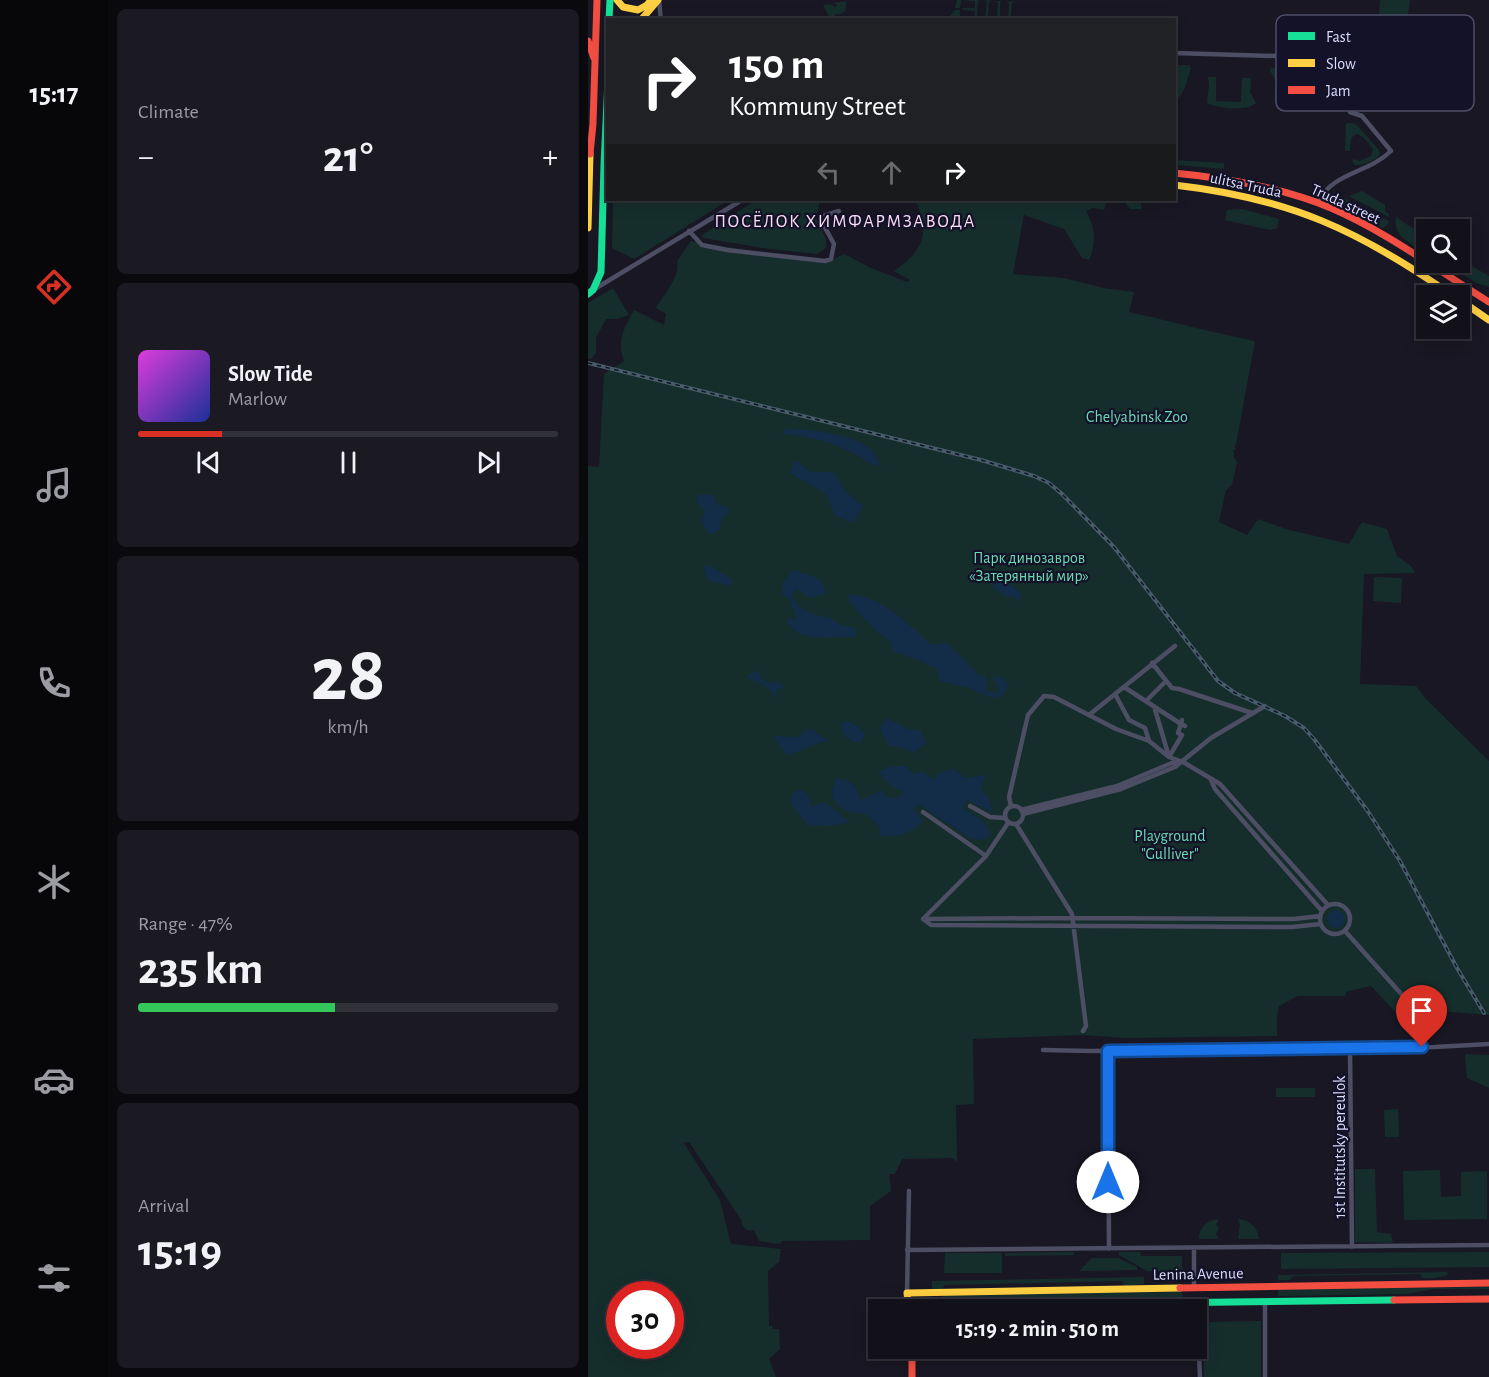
<!DOCTYPE html>
<meta charset="utf-8">
<style>
body{margin:0;font-family:"Alegreya Sans",sans-serif;background:#1b1a23;color:#f1f3f6;height:100vh;display:flex;flex-direction:column;font-size:22px;white-space:nowrap}
*{box-sizing:border-box;margin:0}
p{font-size:20px;color:#9c9da2}
.icon{flex:none;width:33px;height:33px;fill:none;stroke:currentColor;stroke-width:2;stroke-linecap:round;stroke-linejoin:round}
.map{position:relative;flex:1;overflow:hidden}
.sheet{display:flex;flex-direction:column;gap:9px;padding:9px;background:#0a090e;width:480px}
.sheet>*{flex:none}
.top-card{position:absolute;left:18px;top:18px;width:570px;height:183px;border-radius:0px;box-shadow:0 3px 15px #0003,0 0 0 2px #313139;background:#202124;color:#fff;overflow:hidden}
.buttons{position:absolute;left:828px;top:219px;display:grid;gap:12px}
.buttons a{display:grid;place-items:center;width:54px;height:54px;border-radius:0px;background:#12111a;box-shadow:0 3px 15px #0003,0 0 0 2px #313139;font-size:30px}
.speed{position:absolute;left:18px;top:1281px;display:flex;gap:12px;font-size:30px;font-weight:700;text-align:center}
.speed>*{display:grid;place-content:center;width:78px;height:78px;border-radius:50%;background:#12111a;box-shadow:0 3px 15px #0003,0 0 0 2px #313139;line-height:1}
.speed .limit{border:9px solid #d22;background:#fff;color:#111}
.pin{position:absolute;display:grid;place-items:center;width:51px;height:51px;color:#fff;margin:-62px -26px;border-radius:50% 50% 50% 0;rotate:-45deg;box-shadow:0 0 6px #0007}
.pin .icon{rotate:45deg}
.me{position:absolute;width:66px;margin:-33px;rotate:0deg;stroke-linejoin:round;filter:drop-shadow(0 0 4px #0008)}
.turn{display:flex;align-items:center;gap:21px;height:126px;padding:0 24px;font-size:27px}
.turn .icon{width:78px;height:78px;stroke-width:2.5}
.turn b{display:block;font-size:42px;line-height:51px}
.lanes{display:flex;align-items:center;height:57px;padding:0 24px;background:#0003;justify-content:center;gap:30px;direction:ltr}
.lanes .off{opacity:.35}
.big{font-size:45px;font-weight:600;line-height:1.1}
.sheet .tile{flex:1;display:flex;flex-direction:column;justify-content:center;gap:9px;min-width:0;padding:0 21px;border-radius:9px;background:#1b1a23}
.sheet .dial{align-items:center;gap:0}
.dial b{font-size:78px;line-height:1}
.song{display:flex;align-items:center;gap:18px}
.cover{width:72px;height:72px;border-radius:9px;background:linear-gradient(135deg,hsl(300 70% 55%),hsl(230 70% 35%))}
.played{height:6px;border-radius:3px;background:linear-gradient(90deg,#d93025 20%,#313139 20%)}
.keys{display:flex;justify-content:space-around;direction:ltr}
.heat{display:flex;justify-content:space-between;align-items:center;font-size:33px;direction:ltr}
.charge{height:9px;border-radius:4px;background:linear-gradient(90deg,#34c759 47%,#313139 0)}
.trip{position:absolute;left:280px;top:1299px;width:339px;height:60px;border-radius:0px;background:#12111a;box-shadow:0 3px 15px #0003,0 0 0 2px #313139;font-weight:600;line-height:60px;text-align:center}
main{display:flex;flex:1;min-height:0}
.tabs{display:flex;flex-direction:column;width:108px;justify-content:space-around;align-items:center;background:#07070a;color:#9c9da2}
.tabs .icon{width:42px;height:42px}
.tabs .selected{color:#d93025}
.tabs b{font-size:27px;color:#f1f3f6}
.map>svg:first-child{display:block}
.green{fill:#152e2c;fill-rule:evenodd}
.water{fill:#132c48}
.lines{fill:none;stroke-linecap:round;stroke-linejoin:round}
.street{stroke:#4d4e63;stroke-width:4.5}
.fast{stroke:#16e098;stroke-width:7}
.slow{stroke:#ffcf43;stroke-width:7}
.jam{stroke:#f24e42;stroke-width:7}
.rail-casing{stroke:#465d69;stroke-width:4}
.rail{stroke:#131228;stroke-width:1.5;stroke-dasharray:4.5;stroke-linecap:butt}
.route-casing{stroke:#114b97;stroke-width:15}
.route{stroke:#1a73e8;stroke-width:10}
.labels{text-anchor:middle;stroke-width:4.5;stroke-linejoin:round;paint-order:stroke}
.street-label{font-size:16px;fill:#dbdbfd;stroke:#131228}
.park-label{font-size:16px;fill:#6bd9b1;stroke:#131228}
.neighbourhood-label{font-size:18px;letter-spacing:1.5px;fill:#fdddf5;stroke:#131228}
.key{fill:#131228;stroke:#4f4e68;stroke-width:1.5}
.key-label{font-size:16px;fill:#dbdbfd}
</style>
<main>
<nav class="tabs">
<b>15:17</b>
<svg class="icon selected" aria-label="directions" viewBox="0 0 24 24"><path d="M12 3l9 9-9 9-9-9zM9 14v-3h6M13 9l2 2-2 2"/></svg>
<svg class="icon" aria-label="music" viewBox="0 0 24 24"><path d="M9 18V5l10-2v13"/><circle cx="6" cy="18" r="3"/><circle cx="16" cy="16" r="3"/></svg>
<svg class="icon" aria-label="phone" viewBox="0 0 24 24"><path d="M5 4h4l2 5-3 2q2 4 5 5l2-3 5 2v4C11 20 4 13 5 4z"/></svg>
<svg class="icon" aria-label="climate" viewBox="0 0 24 24"><path d="M12 3v18M4 7l16 10M4 17L20 7"/></svg>
<svg class="icon" aria-label="car" viewBox="0 0 24 24"><path d="M5 17H2v-5l4-1 3-4h7l3 4 3 1v5h-3M9 17h6M6 11h13"/><circle cx="7" cy="17" r="2"/><circle cx="17" cy="17" r="2"/></svg>
<svg class="icon" aria-label="filters" viewBox="0 0 24 24"><path d="M4 7h16M4 17h16"/><circle cx="9" cy="7" r="2"/><circle cx="15" cy="17" r="2"/></svg>
</nav>
<section class="sheet">
<div class="tile"><p>Climate</p>
<div class="heat"><a>−</a><b class="big">21°</b><a>+</a></div>
</div>
<div class="tile">
<div class="song"><i class="cover"></i><div><b>Slow Tide</b><p>Marlow</p></div></div>
<div class="played"></div>
<div class="keys"><svg class="icon" aria-label="previous" viewBox="0 0 24 24"><path d="M18 5L8 12l10 7zM5 5v14"/></svg><svg class="icon" aria-label="pause" viewBox="0 0 24 24"><path d="M8 5v14M16 5v14"/></svg><svg class="icon" aria-label="next" viewBox="0 0 24 24"><path d="M6 5l10 7-10 7zM19 5v14"/></svg></div>
</div>
<div class="tile dial"><b>28</b><p>km/h</p></div>
<div class="tile"><p>Range · 47%</p><b class="big">235 km</b><div class="charge"></div></div>
<div class="tile"><p>Arrival</p><b class="big">15:19</b></div>
</section>
<div class="map">
<svg width="901" height="1377" viewBox="0 0 901 1377">
<rect width="100%" height="100%" fill="#181723"/>
<path class="green" d="M369,0H393L390,1L389,17L397,18L399,2L395,1L404,0L401,2L400,18L409,19L410,2L406,1H415L412,2V18L420,19L421,3L418,2L427,1L424,3L423,19H430H340V16L361,17L367,10H372V18H386L387,11L375,10V8H387V1L373,0L372,8H367Z
M792,0H822L810,88L787,75Z
M258,1V10L253,14H247V16H250L247,19H242L235,5L242,4L247,7L249,5L246,3Z
M590,65H602L603,68L596,90L590,99Z
M683,68H694L692,102H687L688,81L682,71Z
M620,77H628V101L653,102L654,78H663L662,92L668,103C656,112 632,108 619,103L621,85Z
M758,123H766L770,126L791,150L792,154C788,161 774,166 766,165L764,161L766,159L772,161L783,156L785,149L775,137L769,134L763,138L762,151H757Z
M586,160L636,163V169L587,165Z
M774,191L797,205V211L801,214V217L761,196Z
M756,198L801,221L800,224L795,228L749,204L751,199Z
M25,200H141L46,259L24,248Z
M168,200H278V202L232,200L228,218L238,239V248L229,254L181,249L115,238L114,235Z
M327,200H552L554,209H542L537,203L519,201L516,210L505,208L498,211C507,226 509,243 501,260L494,258L476,229L436,215L425,274L476,278L516,288L546,292L541,312C583,321 625,333 667,341L648,445L646,446L648,449L645,451L647,454L645,456L649,462L644,485L638,490L631,522L659,535L670,519L698,529L761,544L774,522L799,529L809,556L823,566L827,573L776,574L772,684L828,686L838,699L901,761V1015L840,1010L827,1021L828,1035H821L822,1028L783,986L758,992L757,996H710L691,1006L689,1017V1036L538,1038L493,1035L385,1039L386,1104L368,1105L369,1162L364,1158L314,1159L307,1174H301L303,1191L282,1206V1240L194,1241L192,1244L171,1241L166,1230C158,1232 156,1228 153,1222L154,1221L101,1142L96,1143L132,1200L143,1244L193,1249L191,1262L180,1271L181,1326H184L185,1329H191L192,1349L181,1359L188,1377H0V466L11,467L16,374L36,361C28,342 37,326 46,310L76,325L78,314L68,308C75,296 93,276 89,261L103,241L237,263L256,254L283,268L319,282L322,280L306,271C335,251 343,233 327,200ZM32,1294H82V1346H32Z
M654,209L691,219L689,228L682,230L637,220L639,210Z
M808,217L838,237V253C823,243 805,238 808,217Z
M872,259L901,276V287L888,283L869,271Z
M25,288L41,315L29,319H18L8,338V353L3,359H0V303Z
M786,577L814,578L813,603L785,601Z
M877,1054L901,1055V1088L879,1078Z
M688,1088H727V1097H688Z
M810,1109L811,1137H797L796,1110Z
M767,1169H787L789,1232L803,1234L805,1243L767,1242Z
M852,1170L853,1197L873,1196V1172L899,1171V1219L816,1220L815,1171Z
M631,1219L628,1224L631,1228L628,1234L631,1239H611C611,1227 619,1220 631,1219Z
M650,1219C661,1220 670,1227 671,1239H650L652,1224Z
M485,1252L486,1255H502L417,1256V1253Z
M531,1252H552L553,1256H594V1271H559L531,1255Z
M901,1252V1267L693,1269V1253Z
M357,1253H414V1273H356Z
M504,1258H530L549,1267V1270L491,1271Z
M859,1272L860,1275L847,1278H834L832,1274L705,1276L702,1280H690V1275Z
M556,1277V1284L536,1286L534,1281L357,1285L354,1289H344V1281Z
M901,1287V1289H846L819,1294L690,1296V1289Z
M594,1292L595,1297L355,1300V1295Z
M673,1321V1377H616L615,1322Z"/>
<path class="water" d="M198,429C219,428 263,434 280,447C286,451 290,460 293,466C281,465 278,460 268,455C246,443 221,435 195,434Z
M207,460L223,472H245L258,492L275,506L265,523L247,515L238,494L202,473Z
M108,495H125L129,504L142,509L134,520L132,529L122,535L113,521L117,511L110,504Z
M119,564L144,579V586L122,581L117,574L116,567Z
M204,570L230,578L239,592L231,596L222,598L208,588L204,596L210,606L230,616L241,617L252,625L267,628L269,637C245,635 215,645 199,622L202,618L209,620L201,598L195,597L194,584Z
M412,573L418,576L421,583L433,593L430,602L424,596L419,597L405,588Z
M261,594C296,598 319,623 344,645L359,643L392,676H398L399,692H410L411,688L405,679L407,677L412,676L421,685L417,692L410,698L399,696L381,688L352,681L349,669L331,660L304,651L303,642L288,631L261,602Z
M167,671L172,673L174,680L182,684L187,681L196,686L188,692L190,698L176,685L158,677Z
M299,718L320,729L333,731L338,743L326,753L315,748L300,745L292,728Z
M259,721L270,726L277,735L273,742H266L257,736L251,724Z
M223,729L241,741C226,742 214,752 199,755L185,736L212,737L216,730Z
M317,766L326,774L334,771L345,779L348,778V774L365,769L378,778L399,775L392,788L401,799L405,812L379,800L375,808C385,815 402,822 402,836L395,840L381,838L331,804L326,810L336,821C319,835 313,837 292,836L291,826L277,814L259,812L245,800L244,790L248,778C266,780 267,785 273,800L293,790L300,797L310,799L315,790L305,788L290,772L300,767Z
M213,789L221,797L223,806L237,802L261,822L243,826L219,825L202,802L204,794Z
M739 919a9 9 0 1 1 18 0a9 9 0 1 1-18 0Z"/>
<g class="lines">
<path class="street" d="M71,0L73,20
M586,53L754,58L765,60L766,64L762,112L774,116L803,151C779,174 747,171 728,203
M101,231L114,245L139,250L237,261L243,259L246,244L234,222L235,216L251,211
M5,290L154,200
M564,663L584,688L591,689L664,713
M536,687L593,724L594,720
M558,701L578,681
M566,706L581,757L594,735L590,733L593,724L597,726
M501,715L527,694
M561,741L557,728L541,720L527,694L587,646
M623,780L627,789L734,911
M417 815a9 9 0 1 1 18 0a9 9 0 1 1-18 0Z
M382,806L402,817L417,818
M423,806L421,797L440,715L456,696L466,697L528,729L561,741L581,757L595,762L632,784L740,905
M433,810L529,786L584,763L592,762
M335,812L398,856
M435,814L533,789L587,767L623,738L677,706
M428,824L484,914L498,1026L495,1031
M732 919a15 15 0 1 1 30 0a15 15 0 1 1-30 0Z
M335,919L343,925L704,927L733,924
M335,919L398,856L420,823
M336,919L485,918L706,919L732,916
M757,931L832,1015
M762,1048L764,1247
M455,1050L502,1051L847,1047L901,1044
M520,1051L521,1249
M606,1248V1286
M319,1250L901,1245
M319,1293L321,1191
M609,1310L612,1377
M677,1377V1302"/>
<path class="fast" d="M21,20L22,0
M16,165L20,80
M0,294L5,290L13,272L16,165
M321,1306L806,1300"/>
<path class="slow" d="M29,0L35,7L50,10L59,5L63,0
M53,20L70,0
M586,185C701,198 771,230 865,296
M0,228L2,154
M872,300L901,320
M321,1310L319,1293L592,1288"/>
<path class="jam" d="M0,41L6,58
M2,154L5,124L9,0
M586,173C639,178 693,187 743,208C799,232 849,270 901,302
M592,1288L901,1283
M806,1300L901,1299
M324,1348V1377"/>
<defs>
<path id="rail" d="M0,363L393,460L446,476L461,483L474,494L526,547L630,681L647,693L697,716L716,728L726,739L779,810L812,861L869,968L896,1013"/>
</defs>
<use href="#rail" class="rail-casing"/>
<use href="#rail" class="rail"/>
</g>
<g class="lines">
<defs>
<path id="route" d="M520,1182V1051L834,1047"/>
</defs>
<use href="#route" class="route-casing"/>
<use href="#route" class="route"/>
</g>
<g class="labels">
<g class="street-label">
<text transform="translate(658 184) rotate(12)" y="6">ulitsa Truda</text>
<text transform="translate(758 203) rotate(25)" y="6">Truda street</text>
<text transform="translate(751 1147) rotate(-90)" y="6">1st Institutsky pereulok</text>
<text transform="translate(610 1273) rotate(-1)" y="6">Lenina Avenue</text>
</g>
<g class="park-label">
<text x="549" y="422">Chelyabinsk Zoo</text>
<text x="441" y="563">Парк динозавров<tspan x="441" dy="18">«Затерянный мир»</tspan></text>
<text x="582" y="841">Playground<tspan x="582" dy="18">"Gulliver"</tspan></text>
</g>
<g class="neighbourhood-label">
<text x="257" y="227">ПОСЁЛОК ХИМФАРМЗАВОДА</text>
</g>
</g>
<rect x="688" y="15" width="198" height="96" rx="9" class="key"/>
<rect x="700" y="32" width="27" height="8" fill="#16e098"/>
<rect x="700" y="59" width="27" height="8" fill="#ffcf43"/>
<rect x="700" y="86" width="27" height="8" fill="#f24e42"/>
<g class="key-label">
<text x="738" y="42">Fast</text>
<text x="738" y="69">Slow</text>
<text x="738" y="96">Jam</text>
</g>
</svg>
<div class="buttons">
<a><svg class="icon" aria-label="search" viewBox="0 0 24 24"><circle cx="10" cy="10" r="6"/><path d="M15 15l6 6"/></svg></a>
<a><svg class="icon" aria-label="layers" viewBox="0 0 24 24"><path d="M12 4l9 5-9 5-9-5zM3 14l9 5 9-5"/></svg></a>
</div>
<div class="speed"><div class="limit">30</div></div>
<div class="pin" style="left:834px;top:1047px;background:#d93025"><svg class="icon" aria-label="arrive" viewBox="0 0 24 24"><path d="M6 21V4h12l-3 4 3 4H6"/></svg></div>
<svg class="me" style="left:520px;top:1182px" viewBox="-20 -20 40 40"><circle r="19" fill="#fff"/><path d="M0-13L10 11 0 6-10 11z" fill="#1a73e8"/></svg>
<div class="trip">15:19 · 2 min · 510 m</div>
<div class="top-card">
<div class="turn"><svg class="icon" aria-label="right" viewBox="0 0 24 24"><path d="M7 20v-9h11M14 6l5 5-5 5"/></svg><div><b>150 m</b>Kommuny Street</div></div>
<div class="lanes"><svg class="icon off" aria-label="left" viewBox="0 0 24 24"><path d="M17 20v-9H6M10 6l-5 5 5 5"/></svg><svg class="icon off" aria-label="ahead" viewBox="0 0 24 24"><path d="M12 20V5M6 11l6-6 6 6"/></svg><svg class="icon" aria-label="right" viewBox="0 0 24 24"><path d="M7 20v-9h11M14 6l5 5-5 5"/></svg></div>
</div>
</div>
</main>
